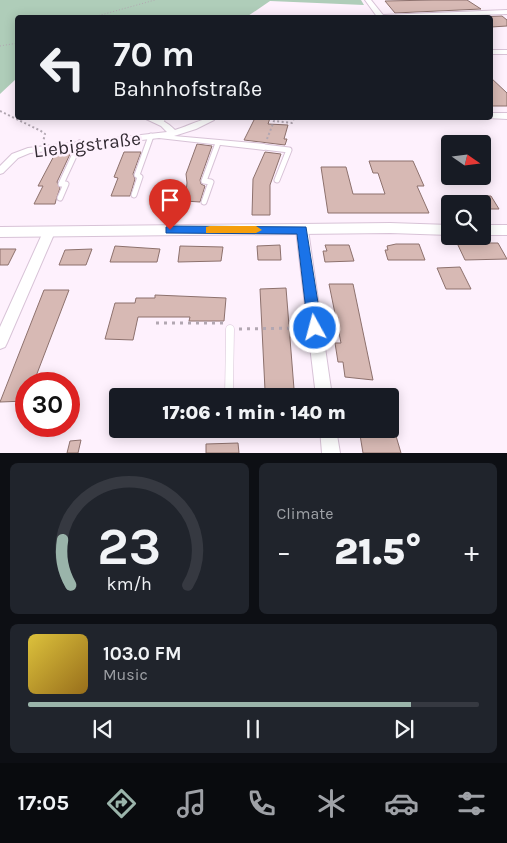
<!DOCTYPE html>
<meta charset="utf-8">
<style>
body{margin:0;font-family:Karla,sans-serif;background:#20242c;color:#f1f3f6;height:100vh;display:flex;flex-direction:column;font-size:19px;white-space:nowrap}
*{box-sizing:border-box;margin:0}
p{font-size:16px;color:#9ea1a6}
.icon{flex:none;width:28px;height:28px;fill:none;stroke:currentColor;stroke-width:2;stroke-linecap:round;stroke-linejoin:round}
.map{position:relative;height:453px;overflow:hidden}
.details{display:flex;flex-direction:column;gap:10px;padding:10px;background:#0d0f14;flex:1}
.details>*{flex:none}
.hud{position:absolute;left:15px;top:15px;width:478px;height:105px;border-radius:5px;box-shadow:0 2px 12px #0003;background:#171b24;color:#f1f3f6;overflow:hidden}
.needle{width:32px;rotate:104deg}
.fabs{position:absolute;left:441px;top:135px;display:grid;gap:10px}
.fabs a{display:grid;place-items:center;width:50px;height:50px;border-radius:5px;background:#171b24;box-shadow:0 2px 12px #0003;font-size:25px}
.speed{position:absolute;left:15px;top:372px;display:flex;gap:10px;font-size:25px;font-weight:700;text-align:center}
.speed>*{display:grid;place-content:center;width:65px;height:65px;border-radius:50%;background:#171b24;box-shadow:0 2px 12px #0003;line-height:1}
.speed .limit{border:8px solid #d22;background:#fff;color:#111}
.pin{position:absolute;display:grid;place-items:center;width:42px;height:42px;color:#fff;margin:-51px -21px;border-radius:50% 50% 50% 0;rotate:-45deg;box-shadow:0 0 5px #0007}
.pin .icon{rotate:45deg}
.me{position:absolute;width:55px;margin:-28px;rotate:353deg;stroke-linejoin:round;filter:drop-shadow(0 0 4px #0008)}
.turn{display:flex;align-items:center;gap:18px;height:105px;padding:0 15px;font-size:22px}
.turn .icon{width:65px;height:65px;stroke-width:2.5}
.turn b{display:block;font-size:35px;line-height:42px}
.big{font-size:38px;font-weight:800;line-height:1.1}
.details .tile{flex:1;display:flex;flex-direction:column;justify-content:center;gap:8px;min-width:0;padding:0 18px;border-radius:8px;background:#20242c}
.details .dial{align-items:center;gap:0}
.dial svg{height:130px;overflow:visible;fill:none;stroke:#363941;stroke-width:7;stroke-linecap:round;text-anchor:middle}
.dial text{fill:#f1f3f6;stroke:none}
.song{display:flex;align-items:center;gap:15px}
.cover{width:60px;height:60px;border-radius:8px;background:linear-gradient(135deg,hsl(50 70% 55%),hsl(40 70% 35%))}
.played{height:5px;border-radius:2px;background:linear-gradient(90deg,#9ab4aa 85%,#363941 85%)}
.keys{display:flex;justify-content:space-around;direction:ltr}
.heat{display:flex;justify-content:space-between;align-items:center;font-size:28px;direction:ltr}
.details .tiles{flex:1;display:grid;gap:10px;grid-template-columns:1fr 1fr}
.tile:last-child{grid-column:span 2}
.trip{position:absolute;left:109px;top:388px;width:290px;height:50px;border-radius:5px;background:#171b24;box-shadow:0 2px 12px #0003;font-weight:800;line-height:50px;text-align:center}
.dock{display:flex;height:80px;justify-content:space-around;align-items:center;background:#090b0e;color:#9ea1a6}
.dock .icon{width:35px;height:35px}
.dock .on{color:#9ab4aa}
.dock b{font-size:22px;color:#f1f3f6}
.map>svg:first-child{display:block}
.green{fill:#afcdb9}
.building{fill:#d7b9b4;stroke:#8d716d}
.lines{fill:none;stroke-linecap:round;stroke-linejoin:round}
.lane-far2-casing{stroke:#d8c3d7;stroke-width:5}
.lane-far1-casing{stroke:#d8c3d7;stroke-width:7}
.lane-casing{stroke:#d8c3d7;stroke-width:9}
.street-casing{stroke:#d8c3d7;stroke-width:2}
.secondary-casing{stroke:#d8c3d7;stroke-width:2}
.path-far2{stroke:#b2a7b2;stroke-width:1;stroke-dasharray:1 2;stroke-linecap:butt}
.path-far1{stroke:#b2a7b2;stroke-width:2;stroke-dasharray:2 2.5;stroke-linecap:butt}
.path{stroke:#b2a7b2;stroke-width:3;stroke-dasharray:3 5;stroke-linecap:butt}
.lane-far2{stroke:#fff;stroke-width:4}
.lane-far1{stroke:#fff;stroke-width:5}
.lane{stroke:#fff;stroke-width:8}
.street{fill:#fff;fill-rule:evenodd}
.secondary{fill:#fff;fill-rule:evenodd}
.route{fill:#1a73e8;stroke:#114b97}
.slow{fill:#f59e0b}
.labels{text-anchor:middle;stroke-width:5;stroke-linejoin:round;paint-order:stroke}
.street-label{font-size:19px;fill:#332b33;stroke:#fef1fd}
</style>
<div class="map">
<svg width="507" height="453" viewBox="0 0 507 453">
<rect width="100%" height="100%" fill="#fef1fd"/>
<path class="green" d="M0,0H361L364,5L270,1L245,18H18L17,78L0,94Z"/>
<path class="building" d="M434,0H467L481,9L395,13L385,1Z
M502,16L507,20V26L491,27L490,18H455Z
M490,77L507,93V106H490Z
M255,118H270L268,124L288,125L284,139H287L285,145L244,140Z
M197,144L212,146L200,180L201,184L205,186L200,202L185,201L187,183L186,174Z
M56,152H71L57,182L60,188L56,200L55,204H34L43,186H38Z
M124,152H141L133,174L135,179L130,196H111L118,178L114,177Z
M265,152L281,154L270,185V215H252L253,179Z
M369,161H413L424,186H417L429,213H328L321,167H346L353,194H385L378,173H373Z
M482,196H491L499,209H482Z
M457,243H498L507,259L465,260Z
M396,244H419L425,260H388L385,250H388L387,246Z
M280,245L281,260H258L257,246Z
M325,245H349L354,261L325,262L323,251H327Z
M115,246L160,249L157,262H110Z
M180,246L223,247L221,261L178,262Z
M0,249H16L8,265H0Z
M92,249L86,265H59L65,250Z
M460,267L471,289H446L437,268Z
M329,284H353L373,380L345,377L343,362H338L335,343H341Z
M286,288L294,389L265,390L260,289Z
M44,290H69L33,384H26V401L0,402Z
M155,295L226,298L224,321H189L190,317H138L133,340L105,339L115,303H135L136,298H155Z
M359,429H382L384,437L396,436L401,453H363Z
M81,440L78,453H67L70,441Z
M238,443L239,453H206V444Z"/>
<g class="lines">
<defs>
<path id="lane-far2" d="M160,122L164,118"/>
<path id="lane-far1" d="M160,122L161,121
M264,147L289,150L277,180
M134,195L140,177L137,175L151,136
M60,198L66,184H61L80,143
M204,202L211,182L204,181L218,143"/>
<path id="lane" d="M229,396L230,329"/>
<path id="street" d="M365,0H371L383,15L507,10V14L378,18Z
M490,50H507V54H490Z
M490,113H507V119L487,118H490Z
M144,118C156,116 166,121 175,130C189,126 201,118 215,118L214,120L196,129L174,136L264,144L269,147L264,150L159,138L30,153L18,158L3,173L0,174V166L12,154L28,148L167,132L161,126Z
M302,226L308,230L332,396H316L296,230Z
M49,228L55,232L7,343L5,347L0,349V327L43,232Z
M320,429H336L340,453H322Z"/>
<path id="secondary" d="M390,223L450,225V235L390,233L0,237V227Z
M482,225H507V235H482Z"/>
</defs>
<use href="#lane-far2" class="lane-far2-casing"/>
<use href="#lane-far1" class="lane-far1-casing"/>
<use href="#lane" class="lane-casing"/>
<use href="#street" class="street-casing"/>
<use href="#secondary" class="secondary-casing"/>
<path class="path-far2" d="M90,18L155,0
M0,46L18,43"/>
<path class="path-far1" d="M0,111L41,131L45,134L43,142
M267,139L274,121L292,123L294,118"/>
<path class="path" d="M156,323H223
M239,329L301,328"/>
<use href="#lane-far2" class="lane-far2"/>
<use href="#lane-far1" class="lane-far1"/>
<use href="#lane" class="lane"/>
<use href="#street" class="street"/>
<use href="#secondary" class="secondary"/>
</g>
<path class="route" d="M170,226L306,227L322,328L320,332H310L308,328L297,234L166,233V227Z"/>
<path class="slow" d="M210,226H256L262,230L256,233H206V227Z"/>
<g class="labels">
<g class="street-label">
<text transform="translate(87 144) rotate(-7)" y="7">Liebigstraße</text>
</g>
</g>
</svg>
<div class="fabs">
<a><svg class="needle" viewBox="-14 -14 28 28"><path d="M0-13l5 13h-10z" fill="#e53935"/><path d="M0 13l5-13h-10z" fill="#9ea1a6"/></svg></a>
<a><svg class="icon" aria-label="search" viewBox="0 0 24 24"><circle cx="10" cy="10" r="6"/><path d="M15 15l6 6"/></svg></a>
</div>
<div class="speed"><div class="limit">30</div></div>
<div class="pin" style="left:170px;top:230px;background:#d93025"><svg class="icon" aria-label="arrive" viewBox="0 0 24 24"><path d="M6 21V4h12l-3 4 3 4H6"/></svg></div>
<svg class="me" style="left:315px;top:328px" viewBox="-20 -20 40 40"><circle r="17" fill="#1a73e8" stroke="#fff" stroke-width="3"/><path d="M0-11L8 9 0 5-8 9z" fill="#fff"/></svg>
<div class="trip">17:06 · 1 min · 140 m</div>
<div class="hud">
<div class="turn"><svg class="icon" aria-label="left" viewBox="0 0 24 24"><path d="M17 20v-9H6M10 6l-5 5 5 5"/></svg><div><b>70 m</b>Bahnhofstraße</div></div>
</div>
</div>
<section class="details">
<div class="tiles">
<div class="tile dial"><svg viewBox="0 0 100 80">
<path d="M14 69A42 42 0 1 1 86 69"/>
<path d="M14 69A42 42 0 0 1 9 41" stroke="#9ab4aa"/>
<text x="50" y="56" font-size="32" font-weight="700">23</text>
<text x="50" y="72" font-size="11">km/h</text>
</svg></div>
<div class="tile"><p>Climate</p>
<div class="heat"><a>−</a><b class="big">21.5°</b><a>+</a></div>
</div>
<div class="tile">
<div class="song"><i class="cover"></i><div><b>103.0 FM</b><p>Music</p></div></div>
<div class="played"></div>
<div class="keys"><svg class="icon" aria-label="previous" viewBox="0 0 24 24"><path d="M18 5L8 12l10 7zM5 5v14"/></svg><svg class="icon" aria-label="pause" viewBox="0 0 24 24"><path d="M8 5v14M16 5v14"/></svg><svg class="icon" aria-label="next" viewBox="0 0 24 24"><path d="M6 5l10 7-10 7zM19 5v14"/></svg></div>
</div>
</div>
</section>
<nav class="dock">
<b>17:05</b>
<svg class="icon on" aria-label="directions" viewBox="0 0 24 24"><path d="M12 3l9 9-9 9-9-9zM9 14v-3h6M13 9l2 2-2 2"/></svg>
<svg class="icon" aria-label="music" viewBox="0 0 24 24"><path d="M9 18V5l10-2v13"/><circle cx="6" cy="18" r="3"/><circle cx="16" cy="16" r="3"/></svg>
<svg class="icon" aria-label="phone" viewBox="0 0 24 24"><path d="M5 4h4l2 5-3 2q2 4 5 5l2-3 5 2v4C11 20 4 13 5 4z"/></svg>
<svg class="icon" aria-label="climate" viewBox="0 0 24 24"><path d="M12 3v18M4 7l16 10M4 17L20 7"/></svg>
<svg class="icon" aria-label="car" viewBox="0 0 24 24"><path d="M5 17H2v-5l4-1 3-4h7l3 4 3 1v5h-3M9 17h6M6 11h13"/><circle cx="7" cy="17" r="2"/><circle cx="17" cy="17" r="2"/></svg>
<svg class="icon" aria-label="filters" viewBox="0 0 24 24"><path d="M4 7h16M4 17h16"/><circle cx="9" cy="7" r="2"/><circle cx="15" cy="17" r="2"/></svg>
</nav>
